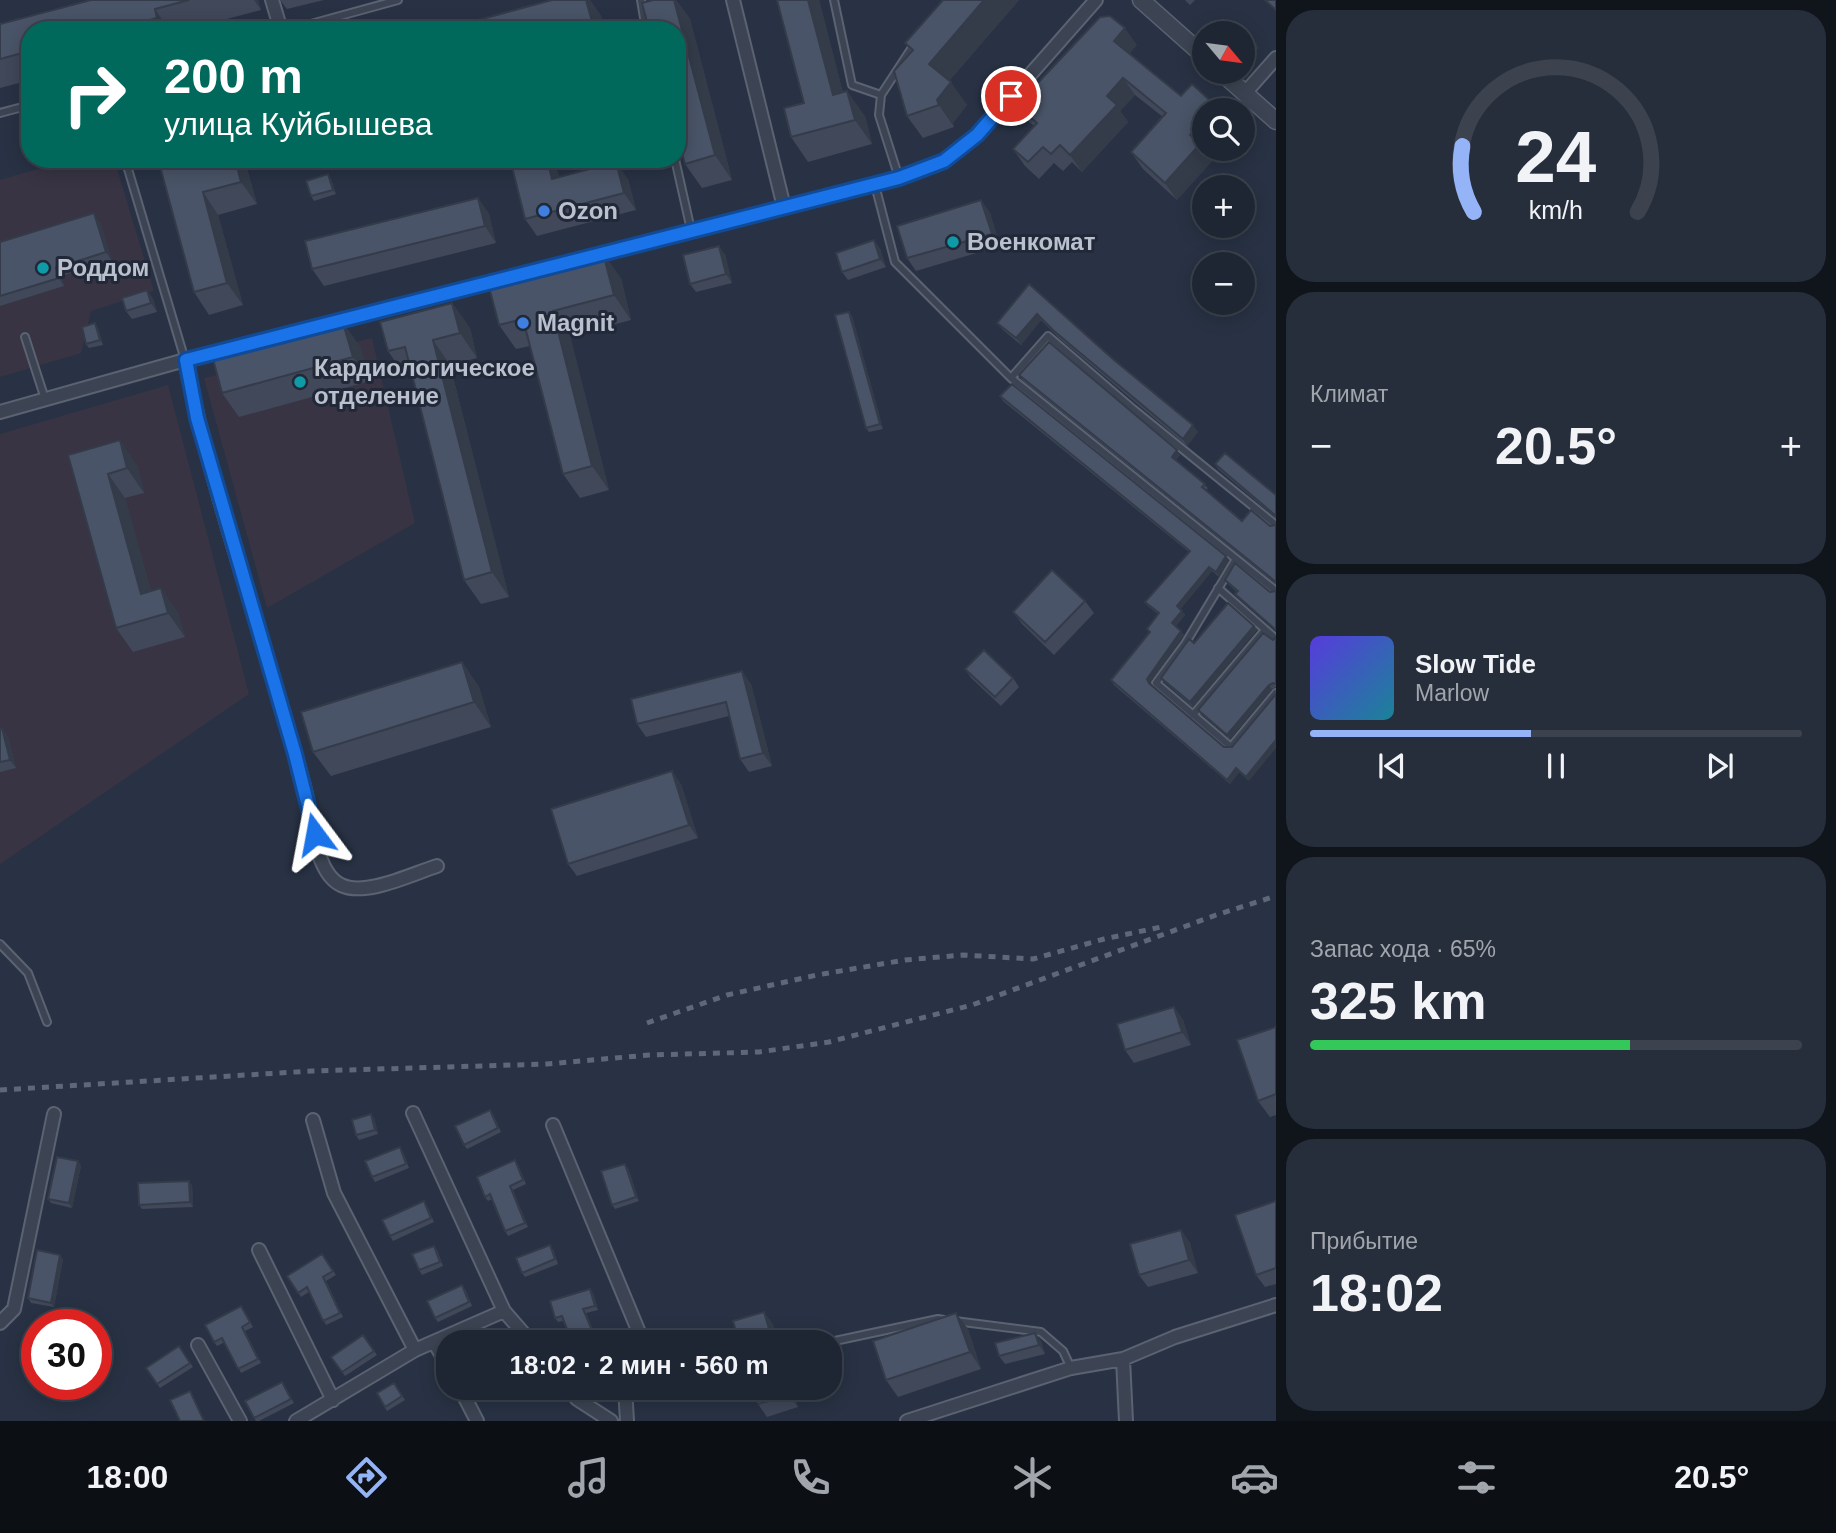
<!DOCTYPE html>
<html lang="ru">
<meta charset="utf-8">
<style>
body{margin:0;font-family:Helvetica,sans-serif;background:#262e3b;color:#f1f3f6;height:100vh;display:flex;flex-direction:column;font-size:26px;white-space:nowrap}
*{box-sizing:border-box;margin:0}
p{font-size:23px;color:#a1a5ac}
.icon{flex:none;width:38px;height:38px;fill:none;stroke:currentColor;stroke-width:2;stroke-linecap:round;stroke-linejoin:round}
.map{position:relative;flex:1;overflow:hidden}
.sheet{display:flex;flex-direction:column;gap:10px;padding:10px;background:#10151c;width:560px}
.sheet>*{flex:none}
.banner{position:absolute;left:21px;top:21px;width:665px;height:147px;border-radius:28px;box-shadow:0 4px 18px #0003,0 0 0 2px #3c434e;background:#00695c;color:#fff;overflow:hidden}
.needle{width:46px;rotate:119deg}
.controls{position:absolute;left:1192px;top:21px;display:grid;gap:14px}
.controls a{display:grid;place-items:center;width:63px;height:63px;border-radius:50%;background:#1e2633;box-shadow:0 4px 18px #0003,0 0 0 2px #3c434e;font-size:35px}
.speed{position:absolute;left:21px;top:1309px;display:flex;gap:14px;font-size:35px;font-weight:700;text-align:center}
.speed>*{display:grid;place-content:center;width:91px;height:91px;border-radius:50%;background:#1e2633;box-shadow:0 4px 18px #0003,0 0 0 2px #3c434e;line-height:1}
.speed .limit{border:10px solid #d22;background:#fff;color:#111}
.pin{position:absolute;display:grid;place-items:center;width:60px;height:60px;color:#fff;margin:-30px;border:4px solid #fff;border-radius:50%;box-shadow:0 2px 7px #0007}
.me{position:absolute;width:77px;margin:-38px;rotate:347deg;stroke-linejoin:round;filter:drop-shadow(0 0 5px #0008)}
.turn{display:flex;align-items:center;gap:24px;height:147px;padding:0 28px;font-size:32px}
.turn .icon{width:91px;height:91px;stroke-width:2.5}
.turn b{display:block;font-size:49px;line-height:60px}
.big{font-size:52px;font-weight:700;line-height:1.1}
.sheet .card{flex:1;display:flex;flex-direction:column;justify-content:center;gap:10px;min-width:0;padding:0 24px;border-radius:28px;background:#262e3b}
.sheet .dial{align-items:center;gap:0}
.dial svg{height:182px;overflow:visible;fill:none;stroke:#3c434e;stroke-width:7;stroke-linecap:round;text-anchor:middle}
.dial text{fill:#f1f3f6;stroke:none}
.song{display:flex;align-items:center;gap:21px}
.cover{width:84px;height:84px;border-radius:10px;background:linear-gradient(135deg,hsl(250 70% 55%),hsl(190 70% 35%))}
.played{height:7px;border-radius:4px;background:linear-gradient(90deg,#95b4f7 45%,#3c434e 45%)}
.keys{display:flex;justify-content:space-around;direction:ltr}
.heat{display:flex;justify-content:space-between;align-items:center;font-size:38px;direction:ltr}
.charge{height:10px;border-radius:5px;background:linear-gradient(90deg,#34c759 65%,#3c434e 0)}
.trip{position:absolute;left:436px;top:1330px;width:406px;height:70px;border-radius:28px;background:#1e2633;box-shadow:0 4px 18px #0003,0 0 0 2px #3c434e;font-weight:700;line-height:70px;text-align:center}
.tabs{display:flex;height:112px;justify-content:space-around;align-items:center;background:#0c0f14;color:#a1a5ac}
.tabs .icon{width:49px;height:49px}
.tabs .active{color:#95b4f7}
.tabs b{font-size:32px;color:#f1f3f6}
main{display:flex;flex:1;min-height:0}
.map>svg:first-child{display:block}
.medical{fill:#383444}
.lines{fill:none;stroke-linecap:round;stroke-linejoin:round}
.service-casing{stroke:#5b6271;stroke-width:10}
.minor-casing{stroke:#5b6271;stroke-width:16}
.tertiary-casing{stroke:#5b6271;stroke-width:19}
.service{stroke:#3c4453;stroke-width:6}
.minor{stroke:#3c4453;stroke-width:12}
.tertiary{stroke:#3c4453;stroke-width:16}
.rail{stroke:#5f687a;stroke-width:5;stroke-dasharray:7 7;stroke-linecap:butt}
.wall{fill:#404859}
.shaded-wall{fill:#343b49}
.building{fill:#4a5468;stroke:#343b49;stroke-width:2}
.route-casing{stroke:#114b97;stroke-width:18}
.route{stroke:#1a73e8;stroke-width:12}
.shop-dot{fill:#3f7fe0;stroke:#212939;stroke-width:2.5}
.culture-dot{fill:#0f9aa8;stroke:#212939;stroke-width:2.5}
.labels{text-anchor:middle;stroke-width:6;stroke-linejoin:round;paint-order:stroke}
.poi-label{font-size:24px;font-weight:bold;fill:#bac0cd;stroke:#212939;text-anchor:start}
</style>
<main>
<div class="map">
<svg width="1276" height="1421" viewBox="0 0 1276 1421">
<rect width="100%" height="100%" fill="#283244"/>
<path class="medical" d="M71,159H114L154,291L91,311L81,353L0,377V180Z
M372,338L415,523L267,608L204,378Z
M168,385L249,694L0,864V434Z"/>
<g class="lines">
<defs>
<path id="service" d="M641,0L646,30
M834,0L852,85L881,95
M289,30L398,0
M0,113L30,105
M125,159L185,360
M675,159L691,230
M899,178L879,115L881,95L913,46
M875,185L895,262L1011,378L1276,591
M25,337L45,399
M1011,378L1048,336L1133,409L1276,525
M1236,559L1185,644L1156,683L1231,747L1276,693
M1218,588L1276,639
M1193,715L1265,630
M0,944L28,973L47,1022
M955,1321L1041,1332L1063,1351L1071,1368
M830,1342L938,1319L944,1320"/>
<path id="minor" d="M272,0L281,30
M733,0L784,207
M1245,93L1276,58
M347,159L348,161
M525,274L899,178L944,161L977,135L1096,0
M185,360C215,507 269,649 306,794C312,819 315,873 341,885C365,897 412,874 437,866
M0,412L185,360L504,279
M413,1113L504,1311L531,1342
M313,1120L334,1193L415,1350
M553,1125L643,1342
M259,1250L333,1400
M0,1323L14,1309L54,1114
M434,1342L448,1366
M198,1345L240,1421
M1123,1359L1126,1421
M460,1388L477,1421
M568,1388L577,1399L611,1421
M625,1388L627,1421
M296,1421L415,1350L504,1311
M907,1421L1071,1368L1123,1359L1175,1337L1276,1305"/>
<path id="tertiary" d="M1141,0L1204,56
M1221,72L1276,121"/>
</defs>
<use href="#service" class="service-casing"/>
<use href="#minor" class="minor-casing"/>
<use href="#tertiary" class="tertiary-casing"/>
<use href="#service" class="service"/>
<use href="#minor" class="minor"/>
<use href="#tertiary" class="tertiary"/>
<path class="rail" d="M647,1023L727,995L817,975L905,960L963,955L1033,959L1104,939L1161,927
M0,1090L312,1071L547,1064L649,1055L759,1052L829,1042L972,1005L1216,915L1276,896"/>
</g>
<path class="wall" d="M91,0H258L261,10L186,30H30V80L0,88V24Z
M280,0H324L287,9Z
M552,0H590L601,16L605,30H453Z
M653,0H676L690,19L732,180L702,188L685,164Z
M777,0H819L843,93L865,116L872,144L808,162L791,137L804,103Z
M943,0H1019L949,81L967,105L953,123L954,127L923,138L907,116L911,52L905,43Z
M1185,0H1195L1190,5Z
M1137,45L1129,53L1181,96L1216,106L1219,110H1204V149L1212,161L1177,200L1143,169L1131,152L1163,117L1135,95L1120,111L1128,122L1082,172L1072,162L1063,171L1054,163L1039,179L1025,166L1013,149L1034,126L1029,122L1017,105Z
M158,159L247,169L257,204L218,215L243,305L209,315L194,292Z
M279,159H296L281,163Z
M510,159H554L559,177L628,179L636,210L537,236L525,219Z
M331,179L336,194L314,201L311,196Z
M478,198L489,214L496,243L324,286L312,269Z
M981,200L990,213L1000,246L916,271L907,258Z
M100,222L112,261L61,276L64,286L0,306V242Z
M874,240L880,249L886,267L848,280L842,272Z
M725,254L732,283L696,292L690,284Z
M621,278L631,320L570,336L609,490L580,498L563,474L530,346L516,349L499,325Z
M1029,284L1114,360L1198,432L1187,446L1059,338L1041,320L1021,345L1002,329L997,323Z
M147,290L153,299L157,312L132,319L126,311Z
M452,303L470,328L477,358L450,365L509,597L481,604L464,580L412,374L405,376L388,351Z
M849,312L852,316L883,429L869,432L866,428Z
M343,323L360,347L370,381L239,417L222,393Z
M98,328L103,345L89,348L86,344Z
M1019,375L1180,455L1176,460L1208,488L1206,490L1242,521L1270,526L1276,525V584L1022,380Z
M1000,396L1229,560L1219,577L1212,571L1180,609L1185,615L1176,626L1184,635L1150,683L1224,747H1232L1249,781L1239,772L1230,784L1114,685L1111,680L1149,633L1147,629L1158,614L1148,606L1145,602L1189,552L1003,401Z
M68,455L137,465L144,493L125,498L151,591L161,588L178,613L185,637L133,652L116,628Z
M1215,464L1276,495V518L1218,469Z
M1225,580L1270,592L1276,591V631L1238,598L1235,594L1237,592L1228,584Z
M1085,601L1094,613L1054,655L1022,624L1013,612Z
M1254,626L1257,630L1193,707L1164,682L1161,678L1194,643Z
M1276,637V687L1272,689L1230,739L1201,714L1198,710Z
M462,662L479,687L491,727L331,776L313,752Z
M965,669L1013,678L1019,687L1001,706L971,678Z
M751,684L772,766L749,772L740,759L729,716L646,737L637,724Z
M2,728L8,737L16,768L0,772V729Z
M681,784L698,838L577,876L568,864Z
M1174,1007L1183,1020L1191,1045L1134,1063L1125,1050Z
M1276,1027V1115L1270,1117L1258,1101Z
M493,1114L501,1132L467,1149L464,1145Z
M374,1118L378,1134L359,1140L356,1135Z
M403,1152L409,1168L375,1182L372,1177Z
M78,1161L81,1166L72,1208L51,1203L48,1199Z
M518,1165L526,1184L513,1190L528,1227L508,1236L505,1231L492,1199L488,1201L485,1197Z
M628,1168L639,1201L615,1209L612,1205Z
M192,1185L193,1207L142,1209L139,1205Z
M1276,1201V1284L1265,1287L1256,1275Z
M427,1206L434,1222L393,1241L390,1236Z
M1181,1230L1190,1243L1198,1273L1148,1287L1139,1275Z
M434,1246L437,1250L443,1266L422,1275L419,1270Z
M553,1249L558,1264L525,1277L522,1273Z
M322,1254L336,1275L326,1281L343,1317L326,1325L309,1292L301,1297L287,1276Z
M63,1259L54,1307L31,1303L28,1298Z
M465,1289L472,1306L438,1322L435,1318Z
M590,1289L593,1293L598,1310L586,1313L598,1342H572L563,1321L558,1322L555,1318Z
M241,1306L253,1327L245,1331L261,1363L241,1373L225,1342L217,1346L214,1342Z
M968,1329L981,1369L898,1397L886,1380Z
M1035,1333L1041,1341L1045,1354L1005,1364L999,1356Z
M363,1335L377,1355L345,1376L331,1357Z
M179,1346L193,1367L160,1388L146,1368Z
M282,1382L294,1403L259,1421H256L254,1418Z
M394,1383L405,1400L387,1411L377,1393Z
M753,1388H792L798,1407L767,1417L758,1404Z"/>
<path class="shaded-wall" d="M254,0H258L261,10Z
M586,0H590L601,16L605,30H596L593,25Z
M674,0H676L690,19L732,180L715,155Z
M808,0H819L850,120L833,95Z
M984,0H1019L945,86L929,64Z
M155,9L169,30H165L157,18Z
M1125,28L1137,45L1126,58L1114,41Z
M1256,44L1259,48L1245,65L1242,60Z
M1123,78L1135,95L1120,111L1128,122L1082,172L1070,155L1107,96Z
M951,82L967,105L953,123L954,127L939,105L937,100Z
M847,91L865,116L872,144L855,120Z
M1204,119V149L1212,161L1177,200L1165,183L1190,135Z
M235,159H240L247,169L257,204L241,182Z
M547,159H554L564,196L552,179Z
M616,162L628,179L636,210L624,193Z
M328,174L331,179L336,194L333,190Z
M203,192L218,215L243,305L227,283Z
M478,198L489,214L496,243L485,226Z
M981,200L990,213L1000,246L992,234Z
M94,213L100,222L112,261L106,252Z
M874,240L880,249L886,267L880,259Z
M719,246L725,254L732,283L726,274Z
M603,253L621,278L631,320L614,295Z
M56,268L61,276L64,286L59,278Z
M147,290L153,299L157,312L151,303Z
M452,303L470,328L477,358L460,333Z
M553,311L570,336L609,490L592,466Z
M849,312L852,316L883,429L880,424Z
M1037,314L1041,320L1021,345L1016,338Z
M95,323L98,328L103,345L100,340Z
M343,323L360,347L370,381L353,357Z
M433,340L450,365L509,597L492,572Z
M1193,425L1198,432L1187,446L1183,439Z
M120,440L137,465L144,493L127,468Z
M1177,450L1180,455L1175,461L1172,457Z
M108,474L125,498L158,616L141,594Z
M1226,556L1229,560L1219,577L1216,572Z
M1209,567L1212,571L1180,610L1177,606Z
M161,588L178,613L185,637L168,613Z
M1182,611L1185,615L1175,627L1172,623Z
M1254,626L1257,630L1193,707L1190,702Z
M1181,631L1184,635L1150,683L1152,687L1147,679Z
M462,662L479,687L491,727L474,702Z
M742,671L751,684L772,766L763,753Z
M1269,685L1272,689L1230,739L1227,735Z
M2,728L8,737L16,768L10,760Z
M1276,740V748L1249,781L1246,777Z
M1236,768L1239,772L1230,784L1227,780Z
M672,771L681,784L698,838L689,825Z
M1174,1007L1183,1020L1191,1045L1182,1032Z
M371,1114L374,1118L378,1134L375,1130Z
M78,1161L81,1166L72,1208L69,1203Z
M625,1164L628,1168L639,1201L636,1197Z
M189,1181L192,1185L193,1207L190,1202Z
M510,1186L513,1190L528,1227L525,1223Z
M1181,1230L1190,1243L1198,1273L1189,1260Z
M60,1255L63,1259L54,1307L51,1303Z
M590,1289L593,1293L598,1310L595,1306Z
M583,1309L586,1313L598,1342H597Z
M764,1312L773,1324L778,1342H773Z
M956,1313L968,1329L981,1369L970,1352Z
M1035,1333L1041,1341L1045,1354L1039,1345Z
M787,1388H792L798,1407L789,1395Z"/>
<path class="building" d="M91,0H189L155,9L157,18L111,30H30V51L0,59V24Z
M552,0H586L593,25L574,30H453L452,27Z
M653,0H674L715,155L685,164L677,136V30H649L642,3Z
M777,0H808L833,95L847,91L855,120L791,137L784,108L804,103Z
M943,0H984L929,64L951,82L937,100L939,105L907,116L894,71L913,50L905,43Z
M1265,0H1276V10Z
M1110,16L1125,28L1114,41L1181,96L1192,84L1216,106L1212,110H1204V119L1190,135L1200,144L1165,183L1131,152L1166,113L1123,78L1107,96L1117,105L1070,155L1060,145L1051,154L1043,147L1028,162L1013,149L1037,123L1017,105L1100,17Z
M1236,27L1256,44L1242,60V33H1231Z
M158,159H235L241,182L203,192L227,283L194,292Z
M510,159H547L552,179L616,162L624,193L525,219Z
M328,174L333,190L311,196L306,181Z
M478,198L485,226L312,269L305,241Z
M981,200L992,234L907,258L897,226Z
M94,213L106,252L56,268L59,278L0,296V242Z
M874,240L880,259L842,272L836,253Z
M719,246L726,274L690,284L683,255Z
M603,253L614,295L553,311L592,466L563,474L523,319L499,325L488,283Z
M1029,284L1114,360L1193,425L1183,439L1054,331L1037,314L1016,338L997,323Z
M147,290L151,303L126,311L122,298Z
M452,303L460,333L433,340L492,572L464,580L405,347L388,351L380,322Z
M849,312L880,424L866,428L835,315Z
M95,323L100,340L86,344L82,327Z
M343,323L353,357L222,393L213,359Z
M1049,342L1177,450L1172,457L1205,484L1202,487L1242,521L1251,510L1270,526L1276,525V582L1019,375Z
M1012,384L1226,556L1216,572L1209,567L1177,606L1182,611L1172,623L1181,631L1147,679L1149,683L1224,747H1232L1276,694V740L1246,777L1236,768L1227,780L1111,680L1150,632L1147,629L1159,613L1145,602L1190,551L1000,396Z
M120,440L127,468L108,474L141,594L161,588L168,613L116,628L68,455Z
M1225,453L1276,495V516L1215,464Z
M1235,563L1270,592L1276,591V630L1235,594L1238,591L1225,580Z
M1052,570L1085,601L1045,642L1013,612Z
M1228,603L1254,626L1190,702L1161,678L1189,639L1194,643Z
M1263,633L1273,640L1276,637V684L1273,683L1269,685L1227,735L1198,710Z
M984,650L1013,678L995,697L965,669Z
M462,662L474,702L313,752L301,712Z
M742,671L763,753L740,759L726,702L637,724L631,699Z
M2,728L10,760L0,762V729Z
M672,771L689,825L568,864L551,809Z
M1174,1007L1182,1032L1125,1050L1117,1024Z
M1276,1027V1094L1258,1101L1237,1040Z
M490,1110L498,1128L464,1145L455,1126Z
M371,1114L375,1130L356,1135L352,1120Z
M400,1147L406,1164L372,1177L365,1161Z
M57,1157L78,1161L69,1203L48,1199Z
M515,1160L523,1180L510,1186L525,1223L505,1231L490,1194L485,1197L477,1177Z
M625,1164L636,1197L612,1205L601,1171Z
M189,1181L190,1202L139,1205L138,1183Z
M424,1201L431,1218L390,1236L382,1220Z
M1276,1201V1268L1256,1275L1235,1215Z
M1181,1230L1189,1260L1139,1275L1130,1244Z
M550,1245L555,1259L522,1273L516,1258Z
M434,1246L440,1262L419,1270L412,1254Z
M37,1250L60,1255L51,1303L28,1298Z
M322,1254L333,1271L323,1277L340,1313L323,1321L307,1287L298,1293L287,1276Z
M462,1285L469,1302L435,1318L427,1301Z
M590,1289L595,1306L583,1309L597,1342H572L562,1316L555,1318L550,1301Z
M241,1306L250,1322L242,1327L258,1359L238,1369L222,1338L214,1342L205,1325Z
M764,1312L773,1342H739L733,1321Z
M956,1313L970,1352L886,1380L873,1341Z
M1035,1333L1039,1345L999,1356L995,1343Z
M363,1335L374,1351L342,1372L331,1357Z
M179,1346L190,1363L157,1384L146,1368Z
M282,1382L291,1399L254,1418L245,1401Z
M394,1383L402,1396L385,1407L377,1393Z
M753,1388H787L789,1395L758,1404Z
M190,1391L204,1421H180L170,1400Z"/>
<g class="lines">
<defs>
<path id="route" d="M315,834L295,754L197,418L186,360L899,178L944,161L977,135L1011,96"/>
</defs>
<use href="#route" class="route-casing"/>
<use href="#route" class="route"/>
</g>
<g class="shop-dot">
<circle cx="544" cy="211" r="7"/>
<circle cx="523" cy="323" r="7"/>
</g>
<g class="culture-dot">
<circle cx="953" cy="242" r="7"/>
<circle cx="43" cy="268" r="7"/>
<circle cx="300" cy="382" r="7"/>
</g>
<g class="labels">
<g class="poi-label">
<text x="558" y="219">Ozon</text>
<text x="967" y="250">Военкомат</text>
<text x="57" y="276">Роддом</text>
<text x="537" y="331">Magnit</text>
<text x="314" y="376">Кардиологическое<tspan x="314" dy="28">отделение</tspan></text>
</g>
</g>
</svg>
<div class="controls">
<a><svg class="needle" viewBox="-14 -14 28 28"><path d="M0-13l5 13h-10z" fill="#e53935"/><path d="M0 13l5-13h-10z" fill="#a1a5ac"/></svg></a>
<a><svg class="icon" aria-label="search" viewBox="0 0 24 24"><circle cx="10" cy="10" r="6"/><path d="M15 15l6 6"/></svg></a>
<a>+</a>
<a>−</a>
</div>
<div class="speed"><div class="limit">30</div></div>
<div class="pin" style="left:1011px;top:96px;background:#d93025"><svg class="icon" aria-label="arrive" viewBox="0 0 24 24"><path d="M6 21V4h12l-3 4 3 4H6"/></svg></div>
<svg class="me" style="left:315px;top:834px" viewBox="-20 -20 40 40"><path d="M0-17L14 15 0 8-14 15z" fill="#1a73e8" stroke="#fff" stroke-width="4"/></svg>
<div class="trip">18:02 · 2 мин · 560 m</div>
<div class="banner">
<div class="turn"><svg class="icon" aria-label="right" viewBox="0 0 24 24"><path d="M7 20v-9h11M14 6l5 5-5 5"/></svg><div><b>200 m</b>улица Куйбышева</div></div>
</div>
</div>
<section class="sheet">
<div class="card dial"><svg viewBox="0 0 100 80">
<path d="M14 69A42 42 0 1 1 86 69"/>
<path d="M14 69A42 42 0 0 1 9 40" stroke="#95b4f7"/>
<text x="50" y="56" font-size="32" font-weight="700">24</text>
<text x="50" y="72" font-size="11">km/h</text>
</svg></div>
<div class="card"><p>Климат</p>
<div class="heat"><a>−</a><b class="big">20.5°</b><a>+</a></div>
</div>
<div class="card">
<div class="song"><i class="cover"></i><div><b>Slow Tide</b><p>Marlow</p></div></div>
<div class="played"></div>
<div class="keys"><svg class="icon" aria-label="previous" viewBox="0 0 24 24"><path d="M18 5L8 12l10 7zM5 5v14"/></svg><svg class="icon" aria-label="pause" viewBox="0 0 24 24"><path d="M8 5v14M16 5v14"/></svg><svg class="icon" aria-label="next" viewBox="0 0 24 24"><path d="M6 5l10 7-10 7zM19 5v14"/></svg></div>
</div>
<div class="card"><p>Запас хода · 65%</p><b class="big">325 km</b><div class="charge"></div></div>
<div class="card"><p>Прибытие</p><b class="big">18:02</b></div>
</section>
</main>
<nav class="tabs">
<b>18:00</b>
<svg class="icon active" aria-label="directions" viewBox="0 0 24 24"><path d="M12 3l9 9-9 9-9-9zM9 14v-3h6M13 9l2 2-2 2"/></svg>
<svg class="icon" aria-label="music" viewBox="0 0 24 24"><path d="M9 18V5l10-2v13"/><circle cx="6" cy="18" r="3"/><circle cx="16" cy="16" r="3"/></svg>
<svg class="icon" aria-label="phone" viewBox="0 0 24 24"><path d="M5 4h4l2 5-3 2q2 4 5 5l2-3 5 2v4C11 20 4 13 5 4z"/></svg>
<svg class="icon" aria-label="climate" viewBox="0 0 24 24"><path d="M12 3v18M4 7l16 10M4 17L20 7"/></svg>
<svg class="icon" aria-label="car" viewBox="0 0 24 24"><path d="M5 17H2v-5l4-1 3-4h7l3 4 3 1v5h-3M9 17h6M6 11h13"/><circle cx="7" cy="17" r="2"/><circle cx="17" cy="17" r="2"/></svg>
<svg class="icon" aria-label="filters" viewBox="0 0 24 24"><path d="M4 7h16M4 17h16"/><circle cx="9" cy="7" r="2"/><circle cx="15" cy="17" r="2"/></svg>
<b>20.5°</b>
</nav>
